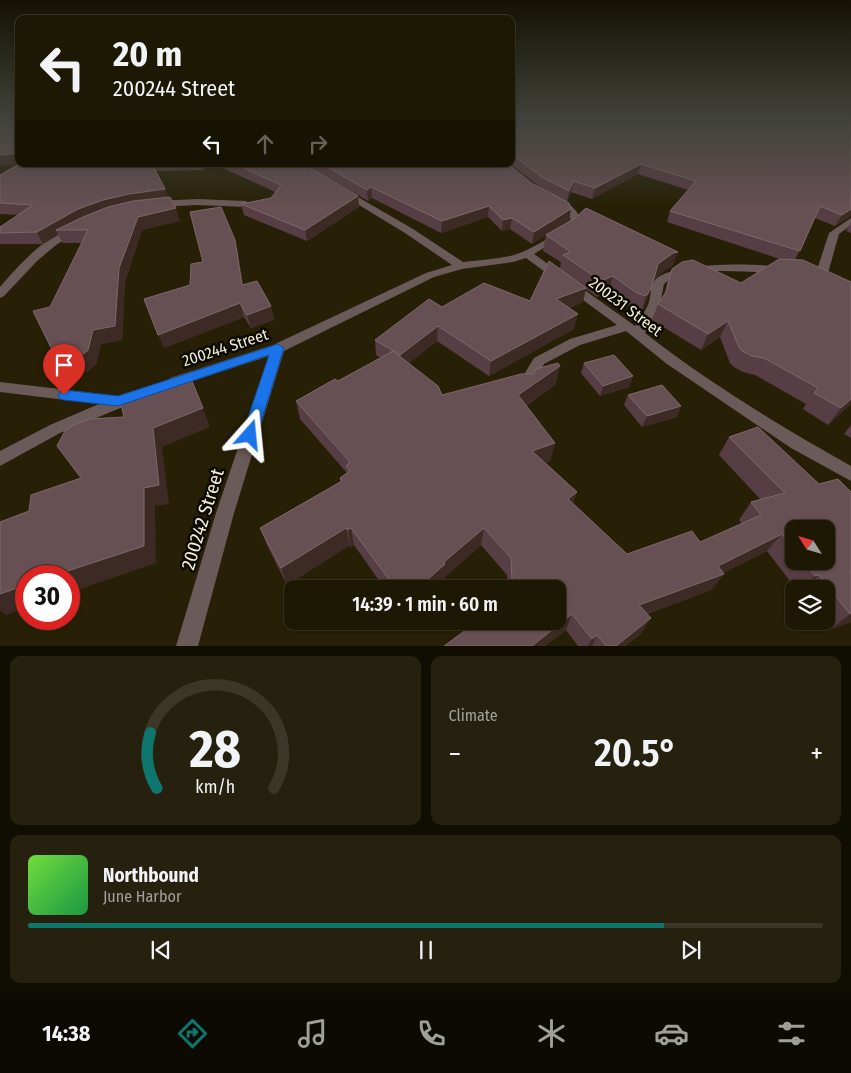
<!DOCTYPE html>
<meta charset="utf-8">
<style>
body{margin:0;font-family:"Fira Sans Condensed",sans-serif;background:#25210e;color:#f1f3f6;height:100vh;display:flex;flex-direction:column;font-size:19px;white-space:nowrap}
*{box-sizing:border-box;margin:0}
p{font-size:16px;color:#a0a09a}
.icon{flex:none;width:28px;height:28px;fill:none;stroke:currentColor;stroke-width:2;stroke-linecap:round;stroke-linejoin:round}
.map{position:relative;height:646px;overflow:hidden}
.panel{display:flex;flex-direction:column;gap:10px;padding:10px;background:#100d02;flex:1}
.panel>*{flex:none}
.hud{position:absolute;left:15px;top:15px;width:500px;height:152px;border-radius:10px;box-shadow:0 1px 4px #0004,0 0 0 1px #3b3726;background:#1d1804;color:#f1f3f6;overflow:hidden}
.needle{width:32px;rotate:307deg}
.fabs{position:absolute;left:785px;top:520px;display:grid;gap:10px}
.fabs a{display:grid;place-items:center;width:50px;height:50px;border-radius:10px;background:#1d1804;box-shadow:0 1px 4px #0004,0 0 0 1px #3b3726;font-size:25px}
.speed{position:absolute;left:15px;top:565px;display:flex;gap:10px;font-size:25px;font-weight:700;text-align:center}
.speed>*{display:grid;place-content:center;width:65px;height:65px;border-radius:50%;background:#1d1804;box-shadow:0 1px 4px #0004,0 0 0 1px #3b3726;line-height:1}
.speed .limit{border:8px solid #d22;background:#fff;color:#111}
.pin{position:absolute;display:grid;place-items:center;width:42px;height:42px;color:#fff;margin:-51px -21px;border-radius:50% 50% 50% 0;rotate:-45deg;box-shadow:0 0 5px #0007}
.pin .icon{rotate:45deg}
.me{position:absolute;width:55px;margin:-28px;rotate:18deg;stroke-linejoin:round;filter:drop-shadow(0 0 4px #0008)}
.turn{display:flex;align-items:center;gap:18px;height:105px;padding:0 15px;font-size:22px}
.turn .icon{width:65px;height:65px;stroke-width:2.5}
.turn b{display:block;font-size:35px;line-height:42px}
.lanes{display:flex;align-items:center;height:48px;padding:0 15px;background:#0003;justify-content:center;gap:25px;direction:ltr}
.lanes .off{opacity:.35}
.big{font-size:38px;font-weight:600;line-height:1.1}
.panel .card{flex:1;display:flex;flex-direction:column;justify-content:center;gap:8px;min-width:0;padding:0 18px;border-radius:10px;background:#25210e}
.panel .dial{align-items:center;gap:0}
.dial svg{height:130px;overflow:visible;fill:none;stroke:#3b3726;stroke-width:7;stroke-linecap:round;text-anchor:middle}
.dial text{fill:#f1f3f6;stroke:none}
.song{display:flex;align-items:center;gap:15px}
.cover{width:60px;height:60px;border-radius:8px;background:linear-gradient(135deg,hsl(100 70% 55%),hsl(140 70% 35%))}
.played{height:5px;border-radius:2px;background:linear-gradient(90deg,#0f766e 80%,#3b3726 80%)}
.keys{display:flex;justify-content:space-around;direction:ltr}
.heat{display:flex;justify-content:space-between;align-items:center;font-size:28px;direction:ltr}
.panel .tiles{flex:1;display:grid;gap:10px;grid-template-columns:1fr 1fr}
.card:last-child{grid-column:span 2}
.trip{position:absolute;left:284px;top:580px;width:282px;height:50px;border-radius:10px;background:#1d1804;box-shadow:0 1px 4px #0004,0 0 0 1px #3b3726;font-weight:600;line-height:50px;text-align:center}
.tabs{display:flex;height:80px;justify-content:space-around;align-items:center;background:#0c0a02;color:#a0a09a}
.tabs .icon{width:35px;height:35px}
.tabs .on{color:#0f766e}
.tabs b{font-size:22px;color:#f1f3f6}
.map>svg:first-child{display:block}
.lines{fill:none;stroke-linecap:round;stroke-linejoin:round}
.minor{fill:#6a5b5a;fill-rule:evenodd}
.wall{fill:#573d44;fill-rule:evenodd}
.shaded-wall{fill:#3d2a24}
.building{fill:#675054;stroke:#7d696a}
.route{fill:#1a73e8;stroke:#114b97}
.labels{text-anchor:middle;stroke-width:5;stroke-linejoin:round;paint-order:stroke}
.street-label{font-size:16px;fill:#f2eede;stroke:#0d0a02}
.near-street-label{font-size:19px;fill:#f2eede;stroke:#0d0a02}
</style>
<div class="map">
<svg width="851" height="646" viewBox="0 0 851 646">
<rect width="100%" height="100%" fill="#272006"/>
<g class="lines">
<path class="minor" d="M344,189L413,229L463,262C479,260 495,259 510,256C528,252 557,234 571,221L569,214L553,202L558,199C569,203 579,210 581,222L571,231L534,254L635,326C640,318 646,311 649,302C651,295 650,287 655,280C669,262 761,262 783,268L785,270L779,273C750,273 686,264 664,284L660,304L645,333C709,383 780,426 851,466V481L791,448L667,364L626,331L580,345L544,364L529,390L524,391L519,390L517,386L534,358L570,339L617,325L526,258L513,262L462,269L434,277L284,351L234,513L198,646H176L216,513L269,356L175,387L170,386L168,382L170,378L273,345L426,273L452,265L405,233L341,194V190Z
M197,199L246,201L251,204L246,207L197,205L156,207L151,204L156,201Z
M851,218V225L839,234L828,273L822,276L818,275L816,273L829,233Z
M73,227L77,228V232L56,245L37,261L4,296L0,298V287C17,267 47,234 73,227Z
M0,382L119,396L137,390L142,391L144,395L142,399L60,433L0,466V451L50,425L99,404L0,392Z"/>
</g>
<path class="wall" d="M511,118H811L851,216L835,226L815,218L795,260L851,282V404L828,425L803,409L806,404L755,375L743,372L734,367L730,363L720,337L701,350L652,320L658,304L664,296L667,284L672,269L741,283L783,260L667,222L670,211L688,190L638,174L592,199L571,192L567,202L542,189L571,209L569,220L532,244L510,229L502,231L488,217L441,233L372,198L368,201L305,164H508L533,184L540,187L510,164H511Z
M19,164H202L204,170L156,171L165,189L168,197L180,221L142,230L125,282L122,340L101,344L96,364L88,371L77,375L66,376L58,362L50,307L82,243H63L58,235L43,244H0V227L18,215L0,214V175Z
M214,164H304L359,207L307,241L244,215L241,204L271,198L275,192Z
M851,223V233L846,231Z
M546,235L672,267L668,268L654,279L645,305L641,313L632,309L608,292L597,297L586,289L583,302L569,308L574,329L489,376L437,341L409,363L442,395L556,384L526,406L555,443L550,461L545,463L577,492L573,503L627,554L700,542L742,524L739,520L751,502L761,500L719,455L729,437L819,484L851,492V622L831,629L825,621H826V589H796L767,551L723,573L724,574L711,590L647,614L641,634L625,646H578L566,630L545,646H444L558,589H508L507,575L481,545L445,577L444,581L435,589H385L354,545L351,547L350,545L287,585L267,545L260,528L340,482V478L347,473L300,419L296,401L338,381L381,358L376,355L375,340L442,307L530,301L560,269L561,262L543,251ZM794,529L826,561H794Z
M235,240L238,253L243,285L271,306L274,320L251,328L244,317L164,348L190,285L203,262Z
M584,363L633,376L629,387L600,396L581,373Z
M628,395L677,417L642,427L624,405Z
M851,425V438L844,434Z"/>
<path class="shaded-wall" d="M19,153V164L0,166V155Z
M641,164L638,174L592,199L595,188Z
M573,181L571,192L567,202L569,191Z
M371,187L372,198L368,201L367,190Z
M165,189L169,200L56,230L58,235L43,244L37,232L78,209L103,200L129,194Z
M358,196L359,207L307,241L305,230Z
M489,206L488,217L441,233L442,221Z
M176,208L180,221L142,230L125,282L122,340L101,344L96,364L88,371L77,375L69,361L93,330L119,268L138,217Z
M571,209L569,220L532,244L534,232Z
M851,209V216L835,226L842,215Z
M512,218L510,229L502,231L503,220Z
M235,240L238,253L245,299L242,285Z
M678,252L672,267L668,268L653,279L658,264L673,253Z
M613,276L608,292L597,297L601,281Z
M586,288L583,302L553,313L556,299Z
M651,289L645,305L641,313L646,296Z
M240,303L244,317L164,348L158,335Z
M271,306L274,320L251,328L247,315Z
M578,314L574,329L489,376L491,361Z
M728,321L720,337L701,350L708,334Z
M438,326L437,341L401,370L400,355Z
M560,366L556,384L515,413L518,395Z
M633,376L629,387L600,396L603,386Z
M851,399V404L828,425L841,408Z
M681,406L677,417L642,427L647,416Z
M203,408L210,427L162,447L169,504L155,506L156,563L69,593V576H52L144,488L153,428Z
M555,443L550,461L528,469L532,451Z
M577,492L571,509L568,499Z
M346,528L350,545L287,585L281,568Z
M351,528L354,545L351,547L348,530Z
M484,528L481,545L445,577L444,581L435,589H417L444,562Z
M782,534L767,551L718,576L724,574L711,590L630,620L639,605Z
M819,575L805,589H803L815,576Z
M0,580L26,585V608L6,615L0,610Z
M851,613V622L831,629L850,614Z
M572,614L566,630L545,646H532Z
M651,618L641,634L625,646H616Z
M597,635L592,646H588L592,639Z"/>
<path class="building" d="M0,118H19V153L0,155Z
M511,118H811L822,120L823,118H851V209L842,215L820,206L800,251L670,211L696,181L641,164L595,188L573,181L569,191L542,177L511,154Z
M19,164H152L165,189L129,194L103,200L78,209L37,232L0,233V227L33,205L0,203V175Z
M234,164H304L358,196L305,230L241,204L271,198L281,185Z
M322,164H508L533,184L569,203L571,209L534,232L512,218L503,220L489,206L442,221L371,187L367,190Z
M170,197L176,208L138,217L119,268L115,326L93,330L88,350L80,357L69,361L58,362L33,311L50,307L88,230H56L83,217L108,207L133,201Z
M221,207L235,240L242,285L257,281L271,306L247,315L240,303L158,335L144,299L190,285L191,264L203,262L190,212Z
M586,208L678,252L673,253L658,264L651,289L646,296L637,293L613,276L601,281L563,255L571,252L546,235L575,218Z
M779,259L803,260L851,282V399L841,408L814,393L818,388L764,358L752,356L742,351L739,347L728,321L708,334L658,304L666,292L672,269L682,262L693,260L741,283Z
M549,261L586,288L556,299L578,314L491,361L438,326L400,355L375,340L429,299L442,307L484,283L530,301Z
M393,351L438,386L442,395L521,374H533L536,369L558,363L560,366L518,395L555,443L532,451L577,492L568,499L627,554L692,531L700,542L761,515L751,502L785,493L729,437L758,427L819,484L838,479L851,492V571H850L851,572V613L850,614L819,575L815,576L803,561H826V529H794V549L782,534L718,566L724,574L639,605L651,618L616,646H611L610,645L606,646L597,635L592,639L572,614L532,646H444L478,621H558V589H511L510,586L512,578L511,558L484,528L444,562L445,564L417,589H396L351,528L348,530L346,528L281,568L260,528L342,481L340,478L350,471L346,466L350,462L296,401L335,379L338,381Z
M614,355L633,376L603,386L584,363Z
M189,374L203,408L153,428L159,485L144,488V546L52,576H26V585L0,594V522L29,511L31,495L81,478L57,446L65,431L72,426L89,419L124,417L120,400Z
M662,385L681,406L647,416L628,395Z"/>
<linearGradient id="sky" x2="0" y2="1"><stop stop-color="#151203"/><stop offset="0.57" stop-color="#41423b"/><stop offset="1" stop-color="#41423b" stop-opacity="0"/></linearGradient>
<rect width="851" height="208" fill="url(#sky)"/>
<path class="route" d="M278,344L284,348L257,435L255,439L250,441L244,439L242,435L269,355L118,406L64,400L60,399L58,395L60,392L64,390L118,396Z"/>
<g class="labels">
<g class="street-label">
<text transform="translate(626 306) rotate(37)" y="6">200231 Street</text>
<text transform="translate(225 347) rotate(-18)" y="6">200244 Street</text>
</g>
<g class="near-street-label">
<text transform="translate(202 519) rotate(-73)" y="7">200242 Street</text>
</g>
</g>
</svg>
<div class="fabs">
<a><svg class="needle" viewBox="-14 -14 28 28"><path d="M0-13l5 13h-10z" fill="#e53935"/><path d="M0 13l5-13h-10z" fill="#a0a09a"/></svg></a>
<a><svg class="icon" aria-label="layers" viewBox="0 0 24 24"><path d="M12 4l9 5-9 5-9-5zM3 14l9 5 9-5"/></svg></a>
</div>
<div class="speed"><div class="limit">30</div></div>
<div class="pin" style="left:64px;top:395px;background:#d93025"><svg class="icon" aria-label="arrive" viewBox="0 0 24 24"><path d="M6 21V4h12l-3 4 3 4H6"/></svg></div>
<svg class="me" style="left:250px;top:435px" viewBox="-20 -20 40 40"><path d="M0-17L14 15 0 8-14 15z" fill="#1a73e8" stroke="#fff" stroke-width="4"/></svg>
<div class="trip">14:39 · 1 min · 60 m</div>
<div class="hud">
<div class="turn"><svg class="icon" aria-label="left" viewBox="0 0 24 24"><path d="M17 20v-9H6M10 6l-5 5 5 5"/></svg><div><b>20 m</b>200244 Street</div></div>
<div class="lanes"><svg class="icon" aria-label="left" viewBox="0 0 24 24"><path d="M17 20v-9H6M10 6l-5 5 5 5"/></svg><svg class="icon off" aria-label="ahead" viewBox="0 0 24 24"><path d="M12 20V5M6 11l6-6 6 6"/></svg><svg class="icon off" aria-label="right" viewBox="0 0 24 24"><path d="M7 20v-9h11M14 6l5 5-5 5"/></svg></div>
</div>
</div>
<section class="panel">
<div class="tiles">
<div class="card dial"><svg viewBox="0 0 100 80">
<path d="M14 69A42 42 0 1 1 86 69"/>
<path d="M14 69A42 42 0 0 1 10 35" stroke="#0f766e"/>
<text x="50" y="56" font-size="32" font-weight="700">28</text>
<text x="50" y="72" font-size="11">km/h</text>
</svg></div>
<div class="card"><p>Climate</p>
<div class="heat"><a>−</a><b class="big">20.5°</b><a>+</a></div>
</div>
<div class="card">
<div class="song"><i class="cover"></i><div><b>Northbound</b><p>June Harbor</p></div></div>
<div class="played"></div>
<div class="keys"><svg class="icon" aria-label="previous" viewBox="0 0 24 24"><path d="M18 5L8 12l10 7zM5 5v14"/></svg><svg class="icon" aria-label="pause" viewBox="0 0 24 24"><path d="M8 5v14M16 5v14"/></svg><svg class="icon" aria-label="next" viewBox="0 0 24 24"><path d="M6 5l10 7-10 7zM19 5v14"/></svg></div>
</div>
</div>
</section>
<nav class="tabs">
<b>14:38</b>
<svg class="icon on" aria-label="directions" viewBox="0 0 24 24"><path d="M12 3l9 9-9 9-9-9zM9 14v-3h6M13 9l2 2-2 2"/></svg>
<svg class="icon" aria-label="music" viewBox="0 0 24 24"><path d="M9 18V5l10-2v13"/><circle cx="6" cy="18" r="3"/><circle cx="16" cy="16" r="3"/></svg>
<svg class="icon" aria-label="phone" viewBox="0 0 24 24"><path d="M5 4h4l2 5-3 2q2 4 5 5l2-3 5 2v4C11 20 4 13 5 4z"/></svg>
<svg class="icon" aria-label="climate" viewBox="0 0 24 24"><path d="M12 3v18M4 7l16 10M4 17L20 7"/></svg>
<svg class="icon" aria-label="car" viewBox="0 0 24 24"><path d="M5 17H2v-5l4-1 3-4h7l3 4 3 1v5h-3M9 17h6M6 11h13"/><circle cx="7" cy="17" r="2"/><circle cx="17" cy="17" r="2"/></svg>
<svg class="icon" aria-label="filters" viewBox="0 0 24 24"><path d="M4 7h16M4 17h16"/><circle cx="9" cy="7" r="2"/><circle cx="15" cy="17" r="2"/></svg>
</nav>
